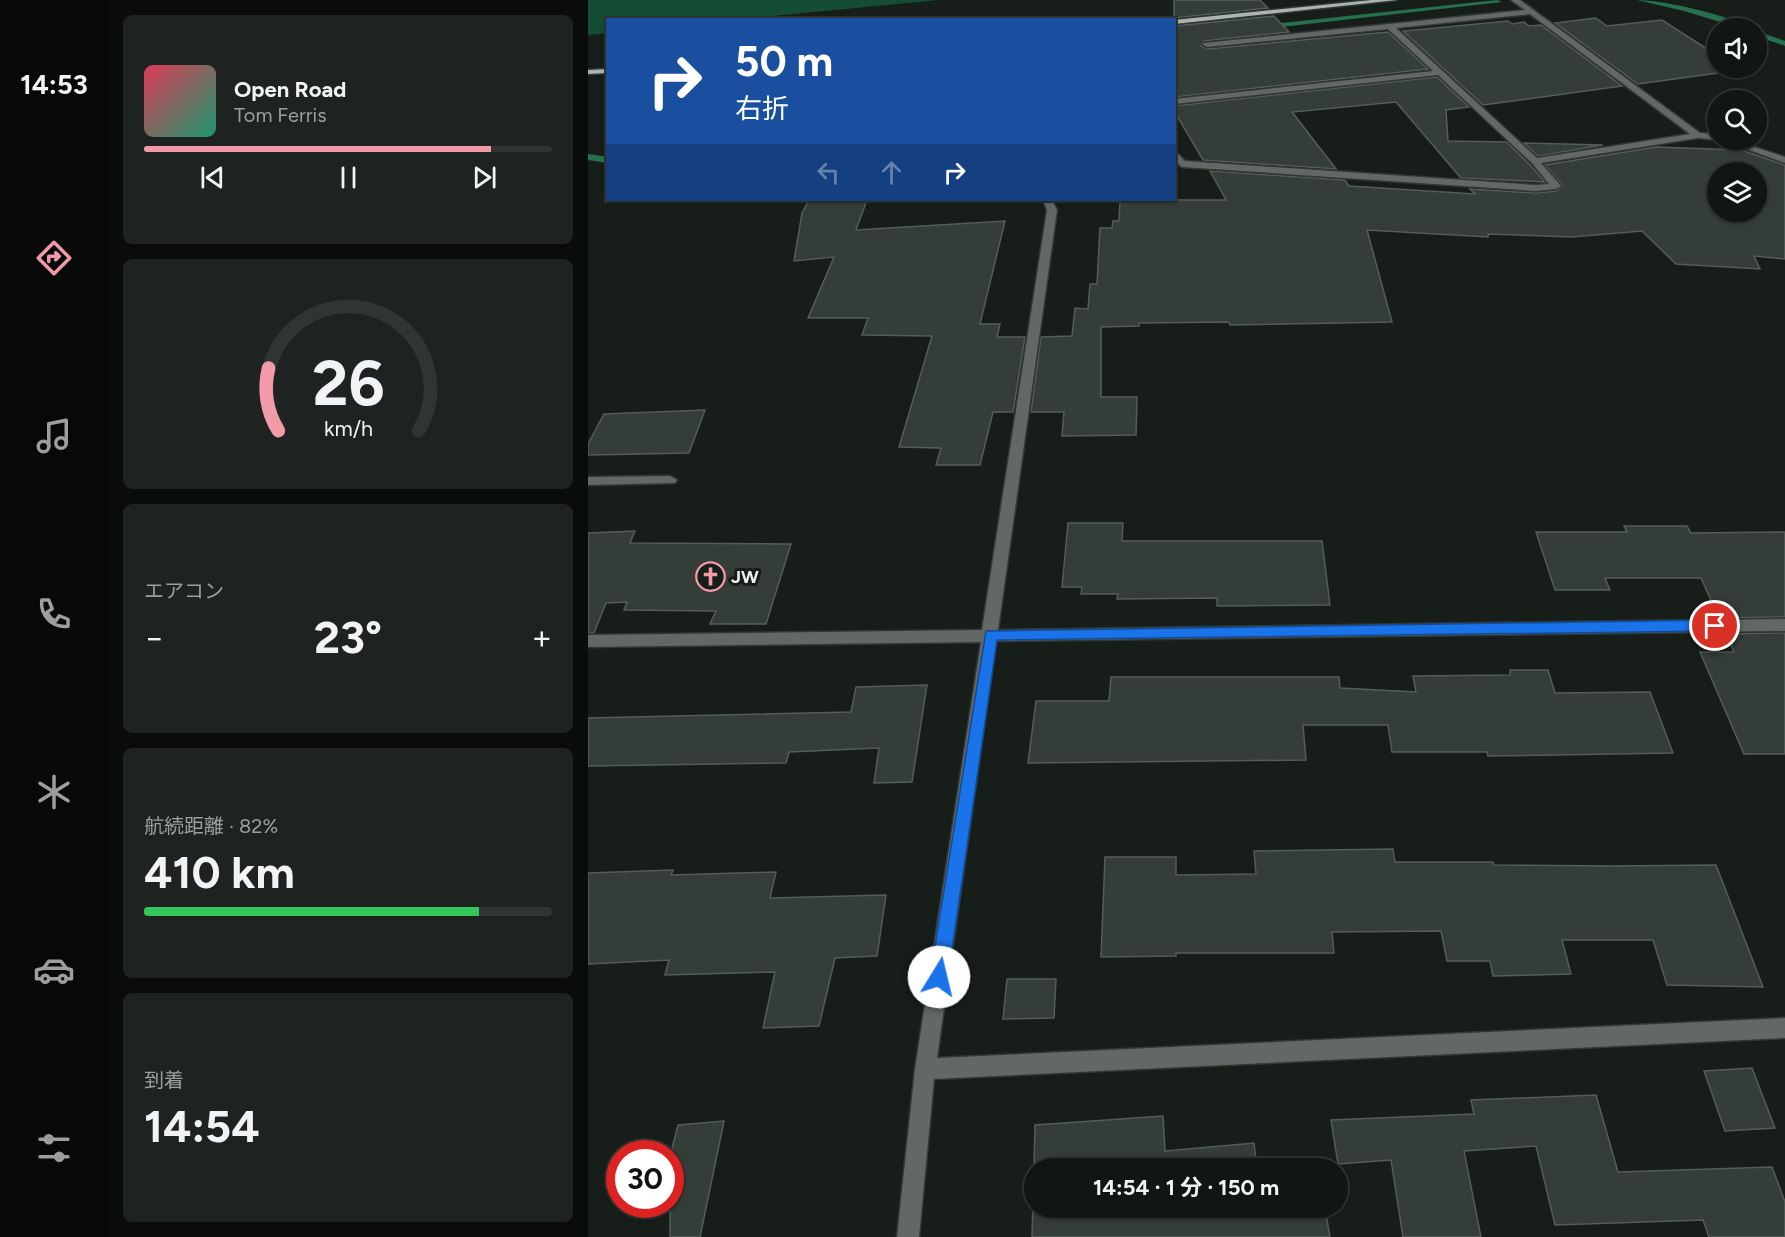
<!DOCTYPE html>
<html lang="ja">
<meta charset="utf-8">
<style>
body{margin:0;font-family:Figtree,"Noto Sans JP",sans-serif;background:#1e2322;color:#f1f3f6;height:100vh;display:flex;flex-direction:column;font-size:22px;white-space:nowrap}
*{box-sizing:border-box;margin:0}
p{font-size:20px;color:#9c9fa0}
.icon{flex:none;width:33px;height:33px;fill:none;stroke:currentColor;stroke-width:2;stroke-linecap:round;stroke-linejoin:round}
.map{position:relative;flex:1;overflow:hidden}
.side{display:flex;flex-direction:column;gap:15px;padding:15px;background:#090c0b;width:480px}
.side>*{flex:none}
.hud{position:absolute;left:18px;top:18px;width:570px;height:183px;border-radius:0px;box-shadow:0 2px 4px #0004,0 0 0 2px #303534;background:#1a4fa0;color:#fff;overflow:hidden}
.fabs{position:absolute;left:1119px;top:18px;display:grid;gap:12px}
.fabs a{display:grid;place-items:center;width:60px;height:60px;border-radius:50%;background:#111614;box-shadow:0 2px 4px #0004,0 0 0 2px #303534;font-size:30px}
.speed{position:absolute;left:18px;top:1140px;display:flex;gap:12px;font-size:30px;font-weight:700;text-align:center}
.speed>*{display:grid;place-content:center;width:78px;height:78px;border-radius:50%;background:#111614;box-shadow:0 2px 4px #0004,0 0 0 2px #303534;line-height:1}
.speed .limit{border:9px solid #d22;background:#fff;color:#111}
.pin{position:absolute;display:grid;place-items:center;width:51px;height:51px;color:#fff;margin:-26px;border:3px solid #fff;border-radius:50%;box-shadow:0 2px 6px #0007}
.me{position:absolute;width:66px;margin:-33px;rotate:9deg;stroke-linejoin:round;filter:drop-shadow(0 0 4px #0008)}
.turn{display:flex;align-items:center;gap:21px;height:126px;padding:0 30px;font-size:27px}
.turn .icon{width:78px;height:78px;stroke-width:2.5}
.turn b{display:block;font-size:42px;line-height:51px}
.lanes{display:flex;align-items:center;height:57px;padding:0 30px;background:#0003;justify-content:center;gap:30px;direction:ltr}
.lanes .off{opacity:.35}
.big{font-size:45px;font-weight:700;line-height:1.1}
.side .tile{flex:1;display:flex;flex-direction:column;justify-content:center;gap:9px;min-width:0;padding:0 21px;border-radius:9px;background:#1e2322}
.side .dial{align-items:center;gap:0}
.dial svg{height:156px;overflow:visible;fill:none;stroke:#303534;stroke-width:7;stroke-linecap:round;text-anchor:middle}
.dial text{fill:#f1f3f6;stroke:none}
.song{display:flex;align-items:center;gap:18px}
.cover{width:72px;height:72px;border-radius:9px;background:linear-gradient(135deg,hsl(350 70% 55%),hsl(160 70% 35%))}
.played{height:6px;border-radius:3px;background:linear-gradient(90deg,#f39aa9 85%,#303534 85%)}
.keys{display:flex;justify-content:space-around;direction:ltr}
.heat{display:flex;justify-content:space-between;align-items:center;font-size:33px;direction:ltr}
.charge{height:9px;border-radius:4px;background:linear-gradient(90deg,#34c759 82%,#303534 0)}
.trip{position:absolute;left:436px;top:1158px;width:324px;height:60px;border-radius:30px;background:#111614;box-shadow:0 2px 4px #0004,0 0 0 2px #303534;font-weight:700;line-height:60px;text-align:center}
main{display:flex;flex:1;min-height:0}
.menu{display:flex;flex-direction:column;width:108px;justify-content:space-around;align-items:center;background:#070908;color:#9c9fa0}
.menu .icon{width:42px;height:42px}
.menu .active{color:#f39aa9}
.menu b{font-size:27px;color:#f1f3f6}
.map>svg:first-child{display:block}
.green{fill:#144d33}
.lines{fill:none;stroke-linecap:round;stroke-linejoin:round}
.stream{fill:#26714d;fill-rule:evenodd}
.building{fill:#343d38;stroke:#545d57;stroke-width:1.5;fill-rule:evenodd}
.minor-casing{stroke:#313734;stroke-width:3}
.primary-casing{stroke:#313734;stroke-width:3}
.minor{fill:#636765;fill-rule:evenodd}
.primary{fill:#acb4af;fill-rule:evenodd}
.route{fill:#1a73e8;stroke:#114b97;stroke-width:1.5}
.labels{text-anchor:middle;stroke-width:6;stroke-linejoin:round;paint-order:stroke}
.poi-label{font-size:18px;font-weight:bold;fill:#edf2ef;stroke:#171e1a;text-anchor:start}
</style>
<main>
<nav class="menu">
<b>14:53</b>
<svg class="icon active" aria-label="directions" viewBox="0 0 24 24"><path d="M12 3l9 9-9 9-9-9zM9 14v-3h6M13 9l2 2-2 2"/></svg>
<svg class="icon" aria-label="music" viewBox="0 0 24 24"><path d="M9 18V5l10-2v13"/><circle cx="6" cy="18" r="3"/><circle cx="16" cy="16" r="3"/></svg>
<svg class="icon" aria-label="phone" viewBox="0 0 24 24"><path d="M5 4h4l2 5-3 2q2 4 5 5l2-3 5 2v4C11 20 4 13 5 4z"/></svg>
<svg class="icon" aria-label="climate" viewBox="0 0 24 24"><path d="M12 3v18M4 7l16 10M4 17L20 7"/></svg>
<svg class="icon" aria-label="car" viewBox="0 0 24 24"><path d="M5 17H2v-5l4-1 3-4h7l3 4 3 1v5h-3M9 17h6M6 11h13"/><circle cx="7" cy="17" r="2"/><circle cx="17" cy="17" r="2"/></svg>
<svg class="icon" aria-label="filters" viewBox="0 0 24 24"><path d="M4 7h16M4 17h16"/><circle cx="9" cy="7" r="2"/><circle cx="15" cy="17" r="2"/></svg>
</nav>
<section class="side">
<div class="tile">
<div class="song"><i class="cover"></i><div><b>Open Road</b><p>Tom Ferris</p></div></div>
<div class="played"></div>
<div class="keys"><svg class="icon" aria-label="previous" viewBox="0 0 24 24"><path d="M18 5L8 12l10 7zM5 5v14"/></svg><svg class="icon" aria-label="pause" viewBox="0 0 24 24"><path d="M8 5v14M16 5v14"/></svg><svg class="icon" aria-label="next" viewBox="0 0 24 24"><path d="M6 5l10 7-10 7zM19 5v14"/></svg></div>
</div>
<div class="tile dial"><svg viewBox="0 0 100 80">
<path d="M14 69A42 42 0 1 1 86 69"/>
<path d="M14 69A42 42 0 0 1 9 37" stroke="#f39aa9"/>
<text x="50" y="56" font-size="32" font-weight="700">26</text>
<text x="50" y="72" font-size="11">km/h</text>
</svg></div>
<div class="tile"><p>エアコン</p>
<div class="heat"><a>−</a><b class="big">23°</b><a>+</a></div>
</div>
<div class="tile"><p>航続距離 · 82%</p><b class="big">410 km</b><div class="charge"></div></div>
<div class="tile"><p>到着</p><b class="big">14:54</b></div>
</section>
<div class="map">
<svg width="1197" height="1237" viewBox="0 0 1197 1237">
<rect width="100%" height="100%" fill="#171e1a"/>
<path class="green" d="M0,0H351L153,19L20,20L19,33L0,35Z"/>
<g class="lines">
<path class="stream" d="M909,0L914,2L676,29L672,27L676,25Z
M1049,0C1075,0 1141,15 1162,28H1152L1096,11Z
M1168,31L1197,41V46L1168,36Z
M0,154L20,157V163L0,160Z"/>
</g>
<path class="building" d="M586,0H672L680,8L586,18Z
M686,16L701,32L616,41L613,46L619,49L800,32L840,69L586,97V26Z
M1008,18L1019,26L1074,20L1130,56V68H1148L1152,70L1050,84L967,23Z
M920,21L924,24L936,22L941,26L953,25L1034,86L895,105L815,31Z
M849,77L881,107L858,110L860,141L919,142L942,165L957,182L873,178L808,102L704,112L748,169L615,160L586,111V106Z
M936,143L1015,145L950,156Z
M1068,147L1153,150L1197,165V259L1166,256L1172,269L1088,264L1054,231L984,237L900,234V237L779,230L804,322L642,325L641,322L551,323V326L513,327V397H549L548,435L474,436L476,412H443L453,337L484,336L487,308L500,309L502,284H509L512,228H524L525,221H531L532,200H638L622,171L757,180L761,186L887,194L882,189L948,193L968,191L975,186L957,165ZM1130,172H1168V212H1130Z
M221,200H279L268,230L417,221L392,324H412L409,337H437L425,412H405L392,465H348L353,448L311,447L344,336L274,335L280,318H220L246,257L206,261L214,213Z
M117,410L101,453L0,455V444L16,414Z
M480,523H535L534,541H734L742,605L629,606V598L529,599L530,594H493L494,587H474Z
M1036,526H1099L1103,533L1197,532V617L1131,618L1113,578H1017L1022,590H967L948,532H1039Z
M47,531L42,543L203,544L178,624H122L128,611L36,610L39,602L18,603L6,633H0V533Z
M1197,633V754H1156L1112,652H1146L1138,634Z
M922,670H960L967,693L1062,692L1085,753L900,756L899,752H804L800,725H715L718,760L440,763L448,701H521L523,677H751L752,688L828,692L825,676L922,675Z
M339,685L324,782L286,783L291,748L201,752L198,763L0,766V718L263,712L268,687Z
M805,849L807,862H905L906,865L1023,866L1128,865L1175,987L1079,985L1065,940H974L983,974L905,976L902,961H859L853,931L744,932L746,953H588V956L513,957L517,857H588V875L668,874L666,851Z
M85,870L83,875L188,872L182,898L298,895L289,956L247,958L231,1026L175,1028L187,972L77,975L81,960L0,964V873Z
M419,979H468L466,1018L415,1019Z
M1164,1068L1187,1128L1137,1131L1116,1071Z
M1008,1095L1030,1172L1184,1167L1197,1202V1237H1121L1115,1220L967,1225L948,1146L876,1151L893,1237H815L803,1160L750,1164L743,1120L886,1114L883,1100Z
M575,1116L577,1151L666,1143L669,1168H447V1208H737L742,1237H444L447,1125Z
M136,1121L112,1237H82V1156L90,1125Z"/>
<g class="lines">
<defs>
<path id="minor" d="M923,0H932L1112,133L1130,134L1131,140L1110,138L953,163L973,186L968,189L948,191L594,167L586,160V150L597,161L948,185L961,184L944,163L850,75L586,104V99L845,71L800,29L619,47L615,45L616,43L937,10ZM942,14L1102,134L949,158L808,28Z
M1134,140H1145L1197,157V163Z
M455,200H464L469,210L410,630L1197,619V631L408,641L349,1058L1197,1018V1038L346,1079L331,1237H309L327,1069L393,642L0,647V635L394,630L459,210Z
M82,476L89,480L87,483L0,485V477Z"/>
<path id="primary" d="M784,0H809L586,24V20Z
M20,69V73L0,74V70Z"/>
</defs>
<use href="#minor" class="minor-casing"/>
<use href="#primary" class="primary-casing"/>
<use href="#minor" class="minor"/>
<use href="#primary" class="primary"/>
</g>
<path class="route" d="M1127,620L1134,626L1127,631L409,640L360,977L357,984L351,986L344,984L342,977L398,631Z"/>
<defs>
<symbol id="church-ring" viewBox="-11 -11 22 22"><circle r="9.5" fill="#171e1a" stroke="#f39aa9" stroke-width="1.5"/><path d="M-1.2-6h2.4v3.5h3.3v2.4h-3.3V6h-2.4V-.1h-3.3v-2.4h3.3Z" fill="#f39aa9"/></symbol>
</defs>
<g fill-rule="evenodd">
<use href="#church-ring" x="106" y="560" width="33" height="33"/>
</g>
<g class="labels">
<g class="poi-label">
<text x="143" y="583">JW</text>
</g>
</g>
</svg>
<div class="fabs">
<a><svg class="icon" aria-label="sound" viewBox="0 0 24 24"><path d="M4 9h4l5-4v14l-5-4H4zM17 9q2 3 0 6"/></svg></a>
<a><svg class="icon" aria-label="search" viewBox="0 0 24 24"><circle cx="10" cy="10" r="6"/><path d="M15 15l6 6"/></svg></a>
<a><svg class="icon" aria-label="layers" viewBox="0 0 24 24"><path d="M12 4l9 5-9 5-9-5zM3 14l9 5 9-5"/></svg></a>
</div>
<div class="speed"><div class="limit">30</div></div>
<div class="pin" style="left:1127px;top:626px;background:#d93025"><svg class="icon" aria-label="arrive" viewBox="0 0 24 24"><path d="M6 21V4h12l-3 4 3 4H6"/></svg></div>
<svg class="me" style="left:351px;top:977px" viewBox="-20 -20 40 40"><circle r="19" fill="#fff"/><path d="M0-13L10 11 0 6-10 11z" fill="#1a73e8"/></svg>
<div class="trip">14:54 · 1 分 · 150 m</div>
<div class="hud">
<div class="turn"><svg class="icon" aria-label="right" viewBox="0 0 24 24"><path d="M7 20v-9h11M14 6l5 5-5 5"/></svg><div><b>50 m</b>右折</div></div>
<div class="lanes"><svg class="icon off" aria-label="left" viewBox="0 0 24 24"><path d="M17 20v-9H6M10 6l-5 5 5 5"/></svg><svg class="icon off" aria-label="ahead" viewBox="0 0 24 24"><path d="M12 20V5M6 11l6-6 6 6"/></svg><svg class="icon" aria-label="right" viewBox="0 0 24 24"><path d="M7 20v-9h11M14 6l5 5-5 5"/></svg></div>
</div>
</div>
</main>
